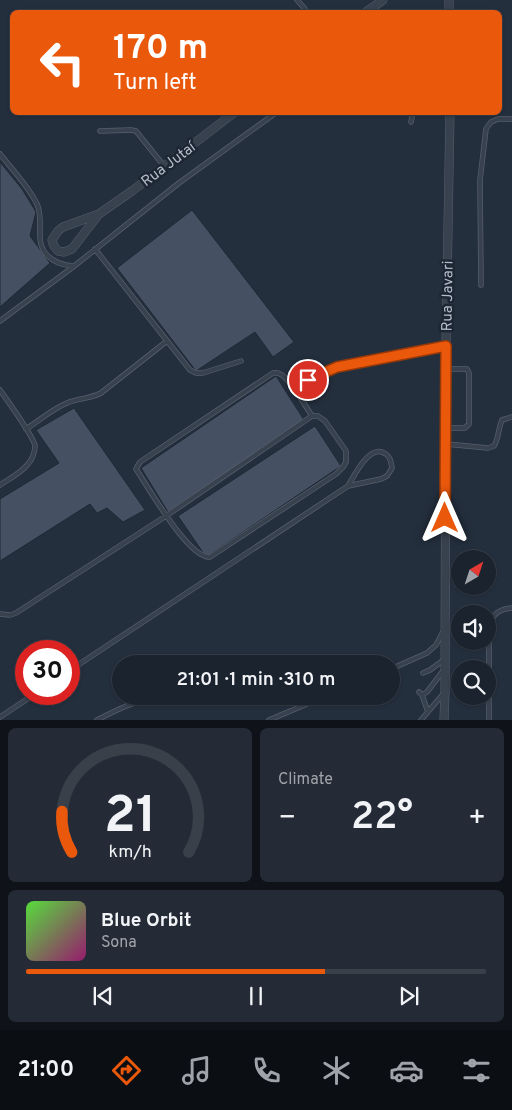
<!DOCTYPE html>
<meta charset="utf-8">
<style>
body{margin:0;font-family:Overpass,sans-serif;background:#242b36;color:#f1f3f6;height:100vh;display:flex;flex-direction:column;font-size:19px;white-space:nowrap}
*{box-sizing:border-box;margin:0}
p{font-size:16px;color:#a0a4aa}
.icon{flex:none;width:28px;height:28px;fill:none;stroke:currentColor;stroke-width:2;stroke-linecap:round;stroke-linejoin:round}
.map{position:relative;height:720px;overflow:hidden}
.sheet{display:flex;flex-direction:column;gap:8px;padding:8px;background:#0f1319;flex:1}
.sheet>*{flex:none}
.top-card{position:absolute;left:10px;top:10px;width:492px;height:105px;border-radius:8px;box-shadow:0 1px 4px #0004,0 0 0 1px #39404a;background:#ea580c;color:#fff;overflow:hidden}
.needle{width:32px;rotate:39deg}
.tools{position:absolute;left:451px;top:550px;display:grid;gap:10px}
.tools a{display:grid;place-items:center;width:45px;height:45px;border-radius:50%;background:#1b232e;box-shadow:0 1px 4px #0004,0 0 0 1px #39404a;font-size:25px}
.speed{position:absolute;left:15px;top:640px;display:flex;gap:10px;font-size:25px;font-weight:700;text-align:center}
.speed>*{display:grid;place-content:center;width:65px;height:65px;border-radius:50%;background:#1b232e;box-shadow:0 1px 4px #0004,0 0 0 1px #39404a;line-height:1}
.speed .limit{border:8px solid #d22;background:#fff;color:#111}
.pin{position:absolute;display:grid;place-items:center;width:42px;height:42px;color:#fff;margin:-21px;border:2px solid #fff;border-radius:50%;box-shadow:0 1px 5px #0007}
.me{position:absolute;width:55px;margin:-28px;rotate:0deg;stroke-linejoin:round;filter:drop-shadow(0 0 4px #0008)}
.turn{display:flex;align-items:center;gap:18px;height:105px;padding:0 20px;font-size:22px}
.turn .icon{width:65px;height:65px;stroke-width:2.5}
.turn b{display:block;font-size:35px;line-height:42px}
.big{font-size:38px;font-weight:600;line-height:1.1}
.sheet .card{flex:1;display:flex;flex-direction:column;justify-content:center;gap:8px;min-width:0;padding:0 18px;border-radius:8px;background:#242b36}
.sheet .dial{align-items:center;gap:0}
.dial svg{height:130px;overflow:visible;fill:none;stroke:#39404a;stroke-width:7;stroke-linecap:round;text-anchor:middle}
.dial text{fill:#f1f3f6;stroke:none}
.song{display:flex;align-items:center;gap:15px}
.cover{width:60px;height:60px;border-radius:8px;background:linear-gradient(135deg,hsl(110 70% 55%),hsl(320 70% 35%))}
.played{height:5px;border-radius:2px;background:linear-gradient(90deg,#ea580c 65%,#39404a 65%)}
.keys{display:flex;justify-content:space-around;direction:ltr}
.heat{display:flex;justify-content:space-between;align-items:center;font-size:28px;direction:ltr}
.sheet .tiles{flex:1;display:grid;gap:8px;grid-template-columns:1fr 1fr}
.card:last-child{grid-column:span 2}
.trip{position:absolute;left:112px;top:655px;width:288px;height:50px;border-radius:25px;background:#1b232e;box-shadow:0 1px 4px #0004,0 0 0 1px #39404a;font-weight:600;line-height:50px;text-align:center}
.tabs{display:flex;height:80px;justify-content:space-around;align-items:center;background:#0b0e12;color:#a0a4aa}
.tabs .icon{width:35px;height:35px}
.tabs .selected{color:#ea580c}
.tabs b{font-size:22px;color:#f1f3f6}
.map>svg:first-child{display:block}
.building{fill:#455162;stroke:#1f2835}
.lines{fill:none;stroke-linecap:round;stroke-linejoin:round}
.service-casing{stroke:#565f6c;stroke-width:5.5}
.minor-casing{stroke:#565f6c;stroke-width:9}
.service{stroke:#38414e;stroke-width:4}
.minor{stroke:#38414e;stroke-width:8}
.route-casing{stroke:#983908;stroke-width:12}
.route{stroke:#ea580c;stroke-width:9}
.labels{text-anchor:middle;stroke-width:5;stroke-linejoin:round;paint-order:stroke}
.street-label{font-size:15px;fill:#b4bcc9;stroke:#1d2633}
</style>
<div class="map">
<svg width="512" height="720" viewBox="0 0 512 720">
<rect width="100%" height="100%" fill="#242f3e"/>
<path class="building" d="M0,162L22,189L36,212L30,236L50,263L0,307Z
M192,210L294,342L273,357L255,332L196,371L117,268Z
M276,376L304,420L168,512L141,468Z
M74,408L145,510L123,522L107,508L97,513L90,504L0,561V499L59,463L36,430Z
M315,426L341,466L206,557L178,516Z"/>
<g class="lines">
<defs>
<path id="service" d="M297,0L305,9L306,12
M410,112L412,117L411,122
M100,131L131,130L136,131L164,166
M0,154C12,169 29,187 37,204C45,221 33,242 48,256C55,263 63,265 72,266
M95,249L190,370L196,373H203L241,361
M481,285L480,180L486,129L491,122L498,119H512
M0,321L73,267L179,183L277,112
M0,390C7,400 34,437 35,446C35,452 32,460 28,464C21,473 9,479 0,485
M312,416H318L325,421L346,451V462L343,467L336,474L210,557C189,559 148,487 136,469L137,467L140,462L273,373C282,371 287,381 293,386L337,367L446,346
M446,428H465L469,424V373L467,369H446
M26,429C39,421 52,409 67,403C78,398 90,399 101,393L167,341
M446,444L488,448L494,446C499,438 498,429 502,420L512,417
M0,614L10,615L16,613L166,516L312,416L293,386
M289,664L292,660
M391,669L427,653L436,645L444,630
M69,671L348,486L381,479L387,476L392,468C391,461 390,455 382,452C368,447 354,476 348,486
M423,673L430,670L445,659
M419,692L422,695L428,712
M422,695L427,692L443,671
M181,696L204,703H214L232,696
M0,717L35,694
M97,720C120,708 141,698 167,696
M269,720L326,696
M421,720L444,693
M489,720V636C491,620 492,609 512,608"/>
<path id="minor" d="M449,0V12
M366,12L383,0
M99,214L63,227L58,231L52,240L54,246L58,251L64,252L72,249L99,214L132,191L235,112
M444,720L445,691L446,346L450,112"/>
</defs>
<use href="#service" class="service-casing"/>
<use href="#minor" class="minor-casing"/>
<use href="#service" class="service"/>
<use href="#minor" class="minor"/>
</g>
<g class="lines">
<defs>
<path id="route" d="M308,380L337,367L446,346L445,518"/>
</defs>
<use href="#route" class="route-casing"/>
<use href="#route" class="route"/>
</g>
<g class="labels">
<g class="street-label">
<text transform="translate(168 164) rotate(-37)" y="5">Rua Jutaí</text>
<text transform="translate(447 296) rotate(-89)" y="5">Rua Javari</text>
</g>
</g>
</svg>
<div class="tools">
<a><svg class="needle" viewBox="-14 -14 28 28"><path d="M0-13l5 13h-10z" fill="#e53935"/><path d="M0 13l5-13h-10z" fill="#a0a4aa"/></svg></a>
<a><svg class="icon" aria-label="sound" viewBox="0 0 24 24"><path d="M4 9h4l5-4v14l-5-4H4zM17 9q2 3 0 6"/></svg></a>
<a><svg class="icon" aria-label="search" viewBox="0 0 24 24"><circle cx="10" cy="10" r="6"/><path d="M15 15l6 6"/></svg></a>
</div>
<div class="speed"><div class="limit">30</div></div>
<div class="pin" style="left:308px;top:380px;background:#d93025"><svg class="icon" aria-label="arrive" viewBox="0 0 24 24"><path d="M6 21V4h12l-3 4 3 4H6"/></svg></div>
<svg class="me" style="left:445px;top:518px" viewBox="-20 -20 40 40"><path d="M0-17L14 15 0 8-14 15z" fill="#ea580c" stroke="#fff" stroke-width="4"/></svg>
<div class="trip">21:01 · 1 min · 310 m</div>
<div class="top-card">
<div class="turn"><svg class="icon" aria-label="left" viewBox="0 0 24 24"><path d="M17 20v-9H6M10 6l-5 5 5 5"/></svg><div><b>170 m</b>Turn left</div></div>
</div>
</div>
<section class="sheet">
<div class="tiles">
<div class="card dial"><svg viewBox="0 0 100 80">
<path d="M14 69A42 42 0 1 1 86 69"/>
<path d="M14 69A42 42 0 0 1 8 44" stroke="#ea580c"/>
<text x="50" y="56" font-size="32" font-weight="700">21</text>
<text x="50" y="72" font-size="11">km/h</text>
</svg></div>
<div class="card"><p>Climate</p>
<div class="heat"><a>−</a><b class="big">22°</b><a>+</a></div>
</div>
<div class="card">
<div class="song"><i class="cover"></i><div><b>Blue Orbit</b><p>Sona</p></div></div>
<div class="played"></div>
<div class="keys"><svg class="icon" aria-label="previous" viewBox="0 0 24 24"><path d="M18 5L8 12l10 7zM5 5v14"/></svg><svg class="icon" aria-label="pause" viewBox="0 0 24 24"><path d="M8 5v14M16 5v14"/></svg><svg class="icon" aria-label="next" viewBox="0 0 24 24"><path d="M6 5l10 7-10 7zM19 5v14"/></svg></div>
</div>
</div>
</section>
<nav class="tabs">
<b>21:00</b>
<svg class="icon selected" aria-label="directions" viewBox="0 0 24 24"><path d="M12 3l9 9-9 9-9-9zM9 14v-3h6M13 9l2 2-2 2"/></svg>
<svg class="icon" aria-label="music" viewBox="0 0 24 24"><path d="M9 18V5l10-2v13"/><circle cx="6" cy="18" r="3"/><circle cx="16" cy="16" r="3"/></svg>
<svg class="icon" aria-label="phone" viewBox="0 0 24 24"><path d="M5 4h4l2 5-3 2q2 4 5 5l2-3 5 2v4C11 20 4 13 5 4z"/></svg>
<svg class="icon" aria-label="climate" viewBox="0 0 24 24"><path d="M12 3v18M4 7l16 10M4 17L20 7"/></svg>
<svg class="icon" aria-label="car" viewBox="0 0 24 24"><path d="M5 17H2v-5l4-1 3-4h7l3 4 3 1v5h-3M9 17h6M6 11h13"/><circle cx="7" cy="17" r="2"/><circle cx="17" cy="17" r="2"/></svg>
<svg class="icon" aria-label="filters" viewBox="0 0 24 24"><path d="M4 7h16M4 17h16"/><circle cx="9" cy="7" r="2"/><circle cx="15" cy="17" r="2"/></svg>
</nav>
